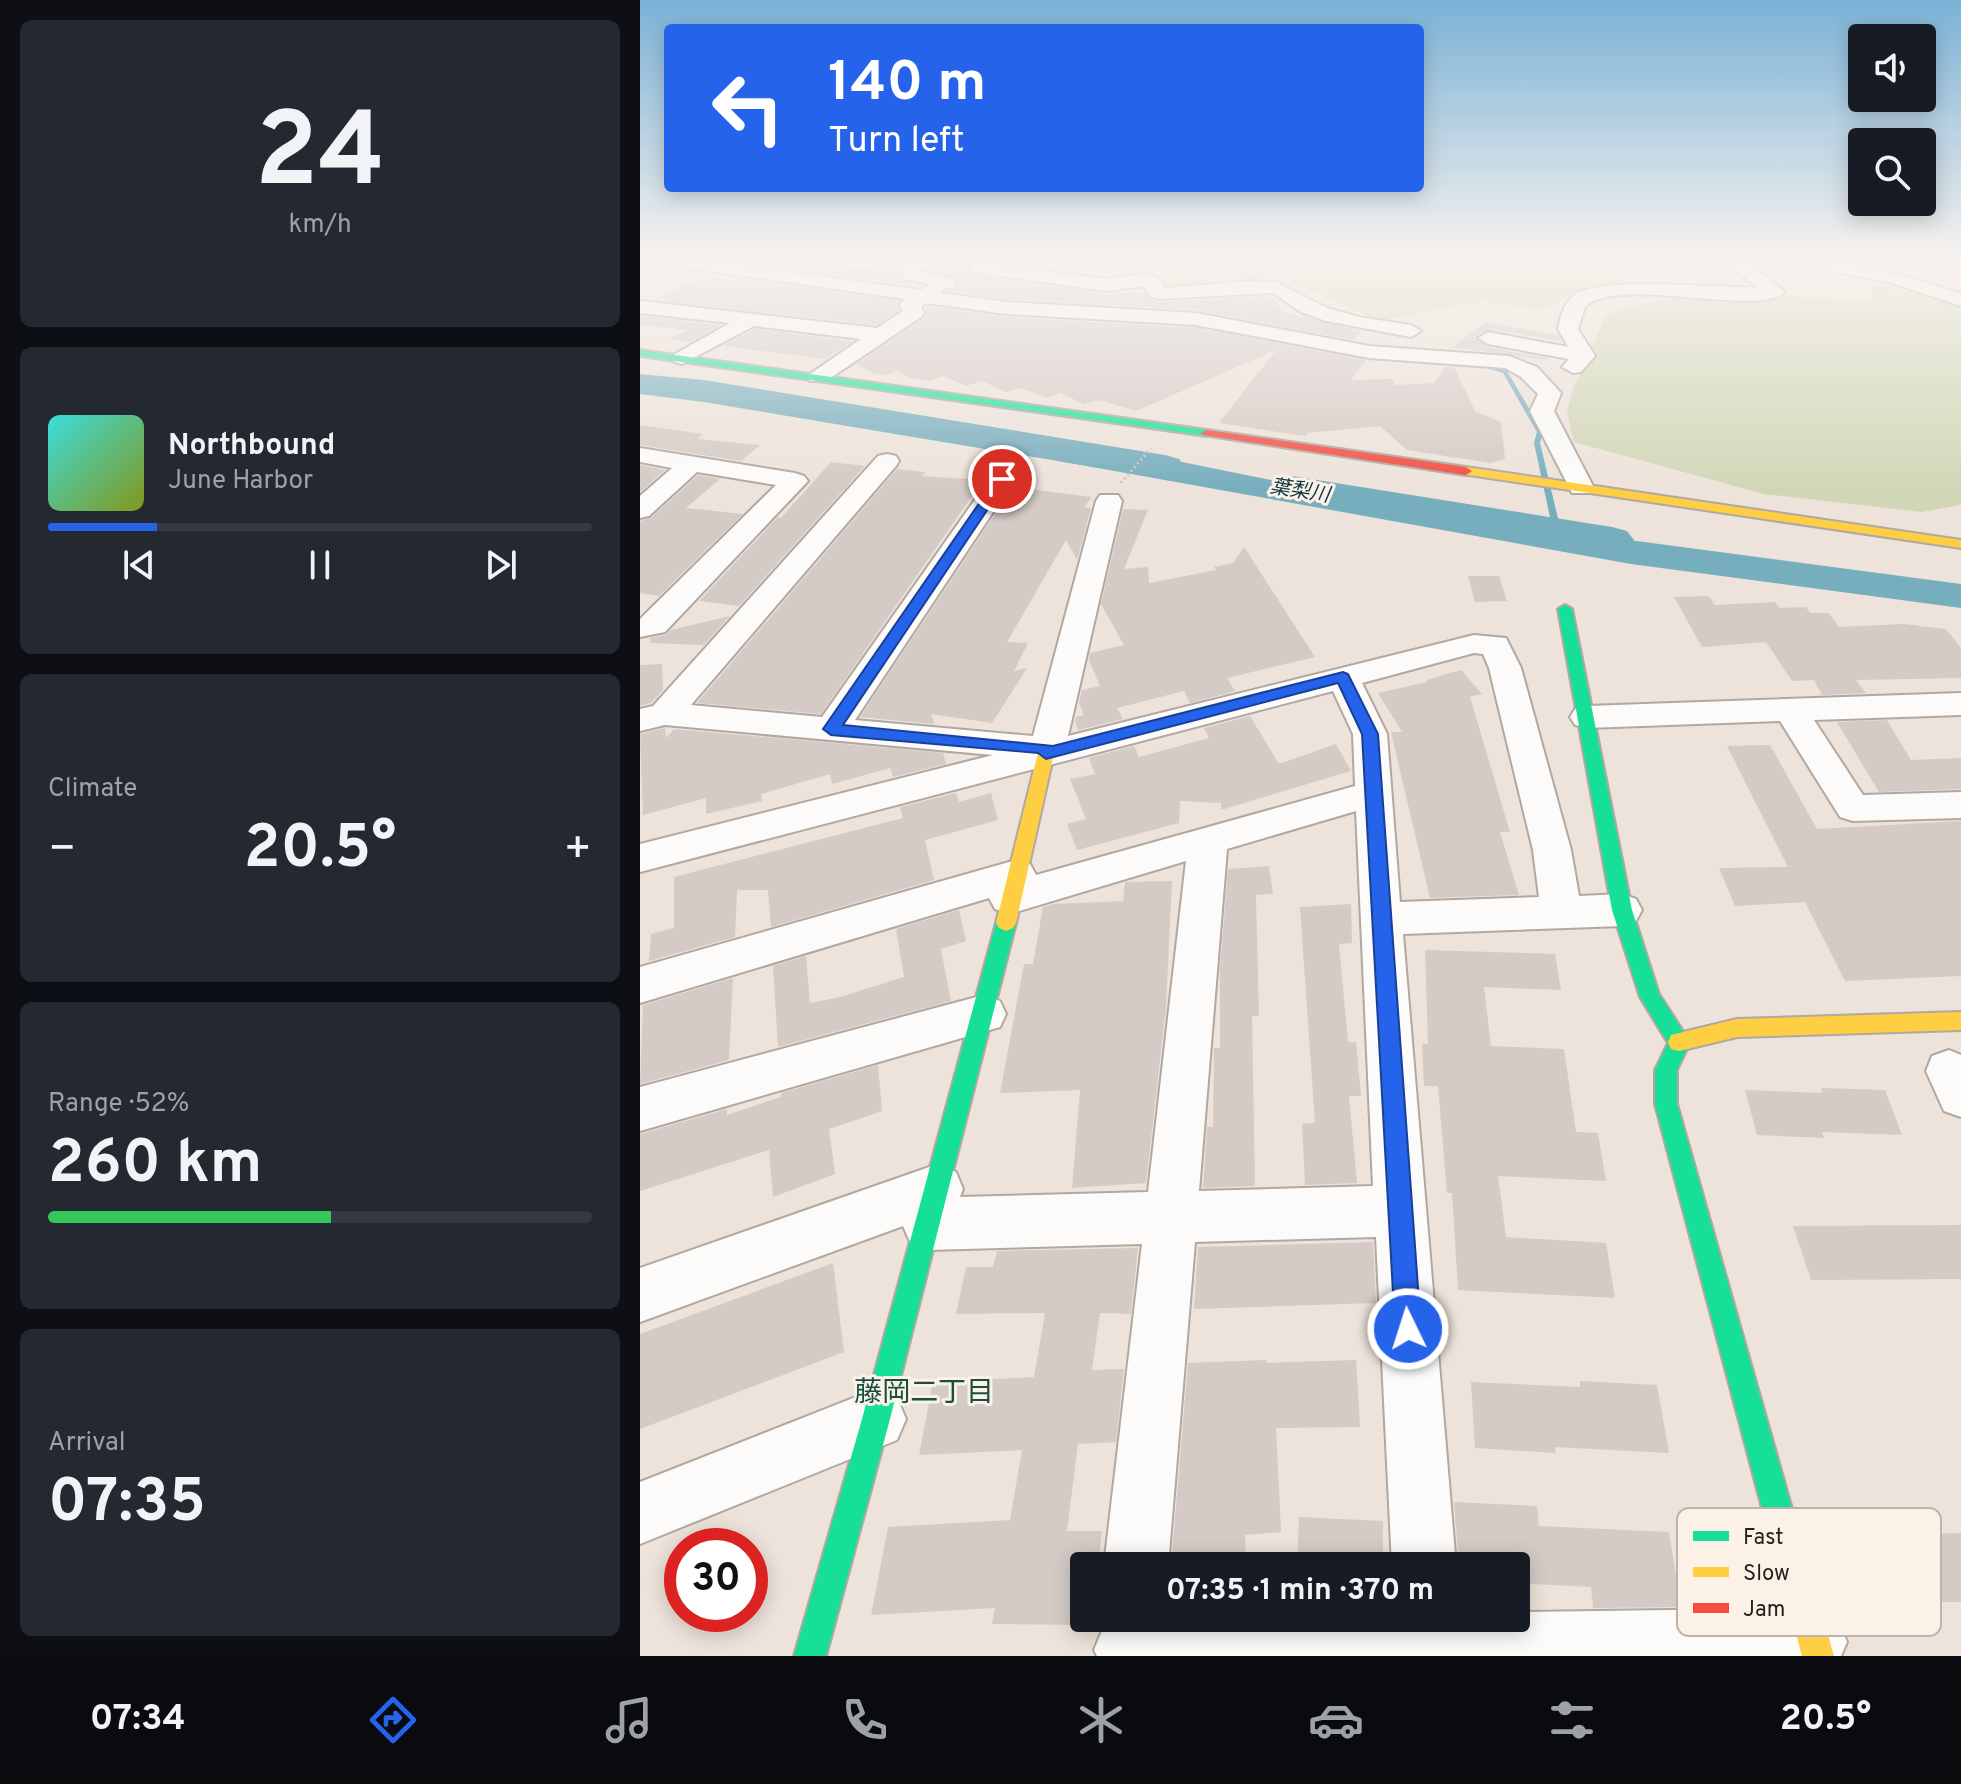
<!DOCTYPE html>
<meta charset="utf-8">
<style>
body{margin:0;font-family:Overpass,"Noto Sans JP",sans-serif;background:#242831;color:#f1f3f6;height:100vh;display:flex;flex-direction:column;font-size:30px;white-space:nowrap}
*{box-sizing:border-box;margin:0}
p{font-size:26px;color:#9ea1a6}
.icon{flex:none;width:44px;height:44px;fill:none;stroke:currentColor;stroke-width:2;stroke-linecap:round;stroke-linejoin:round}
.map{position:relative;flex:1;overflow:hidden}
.sheet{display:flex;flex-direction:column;gap:20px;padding:20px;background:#0d0f14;width:640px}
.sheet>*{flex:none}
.top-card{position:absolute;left:24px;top:24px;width:760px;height:168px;border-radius:8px;box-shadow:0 4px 20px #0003;background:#2563eb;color:#fff;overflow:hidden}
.tools{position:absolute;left:1208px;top:24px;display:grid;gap:16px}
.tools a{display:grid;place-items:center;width:88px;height:88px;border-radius:8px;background:#171b24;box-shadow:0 4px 20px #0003;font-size:40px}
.speed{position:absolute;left:24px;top:1528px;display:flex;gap:16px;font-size:40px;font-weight:700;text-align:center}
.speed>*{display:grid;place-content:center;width:104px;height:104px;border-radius:50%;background:#171b24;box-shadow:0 4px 20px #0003;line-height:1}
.speed .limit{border:12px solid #d22;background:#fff;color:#111}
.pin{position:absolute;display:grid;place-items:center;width:68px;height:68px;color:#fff;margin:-34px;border:4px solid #fff;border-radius:50%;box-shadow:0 2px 8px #0007}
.me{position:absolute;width:88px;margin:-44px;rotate:356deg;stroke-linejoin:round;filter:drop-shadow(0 0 6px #0008)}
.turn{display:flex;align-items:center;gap:28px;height:168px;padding:0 32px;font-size:36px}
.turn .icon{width:104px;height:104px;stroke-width:2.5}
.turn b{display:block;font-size:56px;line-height:68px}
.big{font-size:60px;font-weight:700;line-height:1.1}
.sheet .tile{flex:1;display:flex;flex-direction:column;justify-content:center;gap:12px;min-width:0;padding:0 28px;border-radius:12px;background:#242831}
.sheet .dial{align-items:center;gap:0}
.dial b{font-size:104px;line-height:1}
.song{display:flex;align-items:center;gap:24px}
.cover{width:96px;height:96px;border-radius:12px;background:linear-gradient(135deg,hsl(180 70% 55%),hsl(70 70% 35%))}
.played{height:8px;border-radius:4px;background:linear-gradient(90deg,#2563eb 20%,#363941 20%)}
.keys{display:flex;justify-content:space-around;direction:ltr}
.heat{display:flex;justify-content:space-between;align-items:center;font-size:44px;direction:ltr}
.charge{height:12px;border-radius:6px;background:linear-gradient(90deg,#34c759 52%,#363941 0)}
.trip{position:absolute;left:430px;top:1552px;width:460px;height:80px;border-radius:8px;background:#171b24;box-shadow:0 4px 20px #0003;font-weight:700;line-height:80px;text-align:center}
.menu{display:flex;height:128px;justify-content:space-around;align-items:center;background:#090b0e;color:#9ea1a6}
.menu .icon{width:56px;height:56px}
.menu .current{color:#2563eb}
.menu b{font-size:36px;color:#f1f3f6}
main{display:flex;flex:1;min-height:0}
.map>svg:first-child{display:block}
.green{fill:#d1d7b6}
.water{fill:#77aebe}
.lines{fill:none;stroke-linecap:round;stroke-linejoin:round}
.stream{fill:#77aebe;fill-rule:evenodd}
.river{fill:#77aebe;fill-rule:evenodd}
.building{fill:#d4cbc6}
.street-casing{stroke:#b0a8a1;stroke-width:4}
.fast-casing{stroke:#b0a8a1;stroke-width:4}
.slow-casing{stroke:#b0a8a1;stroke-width:4}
.jam-casing{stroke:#b0a8a1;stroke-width:4}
.path{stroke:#cac6c3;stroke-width:3;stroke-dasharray:2 3;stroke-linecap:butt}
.street{fill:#fcfbf9;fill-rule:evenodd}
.fast{fill:#16e098;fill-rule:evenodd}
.slow{fill:#ffcf43;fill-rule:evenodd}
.jam{fill:#f24e42;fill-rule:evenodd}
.route{fill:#2563eb;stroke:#184099;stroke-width:2}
.labels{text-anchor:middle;stroke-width:6;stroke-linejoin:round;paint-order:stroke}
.far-water-label{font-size:20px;font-style:italic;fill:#0e3541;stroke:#fcf1e7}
.near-neighbourhood-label{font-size:28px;fill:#184d41;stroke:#fcf1e7}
.key{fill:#fcf1e7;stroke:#bcb3aa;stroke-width:2}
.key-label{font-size:22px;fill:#28211b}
</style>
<main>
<section class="sheet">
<div class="tile dial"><b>24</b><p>km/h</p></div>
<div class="tile">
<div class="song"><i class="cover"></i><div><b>Northbound</b><p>June Harbor</p></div></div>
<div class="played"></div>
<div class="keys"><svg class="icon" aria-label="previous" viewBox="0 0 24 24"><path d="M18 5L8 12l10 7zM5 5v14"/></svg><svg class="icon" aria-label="pause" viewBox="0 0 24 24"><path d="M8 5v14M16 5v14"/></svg><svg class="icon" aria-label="next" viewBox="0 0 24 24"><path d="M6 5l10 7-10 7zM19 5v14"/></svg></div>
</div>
<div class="tile"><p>Climate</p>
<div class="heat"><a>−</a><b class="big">20.5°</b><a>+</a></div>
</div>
<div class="tile"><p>Range · 52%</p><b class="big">260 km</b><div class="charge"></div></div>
<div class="tile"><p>Arrival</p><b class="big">07:35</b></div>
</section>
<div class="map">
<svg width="1321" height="1656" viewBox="0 0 1321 1656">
<rect width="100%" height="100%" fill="#ede3da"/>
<path class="green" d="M496,257H1001L969,269L992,284L946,285L902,310L842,301L740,321L650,281L587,279L529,286L505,275Z
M1233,286L1274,292L1321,305V505L1281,512L1124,494L934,442L927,412L934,386L967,314L1053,292L1230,301Z"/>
<path class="water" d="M468,447L729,500L891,527L1321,584V608L991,564L419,461Z"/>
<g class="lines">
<path class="stream" d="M0,262L26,263L28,264L26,265L0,264Z
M208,290L275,299L278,301L275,303L206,292Z
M534,320L719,353L722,355L719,357L532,323L531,322Z
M841,364L867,371L903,432L900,443L921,531L920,533L913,531L894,443L897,432L863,373L841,366Z"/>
<path class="river" d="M0,374L64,380L525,455L539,459L545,467L539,475L525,479L64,402L0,394Z
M652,476L972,527L987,531L994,540L987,549L972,553L638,497L632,488L638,479Z"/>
</g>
<path class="building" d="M110,257H181L197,268L216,271L235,268L251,257H269L259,266L260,279L282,286L126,266Z
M296,257H359V262L332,261L328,270L333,275L466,294L504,292L510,300L518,302L628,296L646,313L721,331L713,340L556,310L366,299L307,291L316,288V278L285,269Z
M62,277L110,280L259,301V310L236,325L14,300Z
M288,306L366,317L556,328L726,360L711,380L753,379L755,385L794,383L805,367H814L835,411L861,422L865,459L851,463L767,450L740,426L667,433L665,436L579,423L636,350L496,411L460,400L444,404L420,393L407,398L381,388L366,392L342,381L326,386L303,376L288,381L271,378L257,371L247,375L233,373L216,364L283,319Z
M0,316L80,325L51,342L29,339L47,330L0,325Z
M845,322L918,335L921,341L849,329L835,337L847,347L907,358L906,360L813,347Z
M115,329L213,341L185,359L82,346Z
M0,425L63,434L57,439L120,445L101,461L0,445Z
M191,462L225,466L99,606L59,601L138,517L141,518Z
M0,465L25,470L0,492Z
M257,469L285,472L282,476L343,480L181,714L57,703Z
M58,475L80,479L46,508L103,514L19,596L0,593V521L11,518Z
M373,487L452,497L444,507L451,508L437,560L426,540L367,642L388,643L374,671L387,668L352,723L291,714L294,724L220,717Z
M483,509L508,510L484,569L508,567L509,583L576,570L574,567L593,563L604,547L675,657L587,678L595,691L550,703L544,691L477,708L483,719L438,730L435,721L436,717L444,715L439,703L442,690L460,686L449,660L450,653L484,645L461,604Z
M828,576H859L867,601L835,602Z
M1069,596L1075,605L1135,602L1139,608L1166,607L1170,613H1189L1199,627L1263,624L1306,629L1321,648V678L1216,680L1226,693L1182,695L1174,680L1152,681L1126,642L1062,647L1034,597Z
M90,616L64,645L11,643L10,638L26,635L31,630Z
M22,664L23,690L11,703L0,706V665Z
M821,670L842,694L830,697L870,832H860L879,895L790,898L751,732H762L738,693L787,682L786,680Z
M610,716L639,764L696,744L711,771L581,810V803L540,801L539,823L437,850L427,824L446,819L430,779L455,774L449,758L494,746L499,757L569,738L564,728Z
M1247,720L1271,760L1321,758V789L1239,792L1197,722Z
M25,728L26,738L34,729L303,753L306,764L253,777L250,768L192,784L190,774L121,794L122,801L66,814V798L3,815L0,734Z
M1130,745L1177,829L1321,821V976L1205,981L1165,902L1095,906L1079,868L1148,867L1087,746Z
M316,793L319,802L351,793L358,820L285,840L294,880L131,927L128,890H97L95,937L9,961L11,934L34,928V877L263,818L260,807Z
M629,866L633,894L616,895L619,1016H612L615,1186L563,1188L567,1127H573L574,1048H580V968L588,869Z
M532,881L526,1007L506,1183L432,1188L440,1090L360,1093L384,964H393L403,907L414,904L483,901L485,882Z
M711,904L712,943L699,944L708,1042H716L721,1096H709L717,1183L665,1185L662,1124L675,1123L660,907Z
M319,910L326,941L301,949L311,1001L138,1047L133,966L166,956L170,1003L200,997L264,977L256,929Z
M785,950L915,954L921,990L844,987L851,1046L924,1049L936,1132L958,1133L966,1181L858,1176L866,1237L966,1243L975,1298L818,1290L812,1193H807L798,1086H784L782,1044H788Z
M93,978L89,1060L0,1084L3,1005Z
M238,1065L242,1111L189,1129L195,1174L133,1197L129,1150L0,1191V1134L87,1109V1115L141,1097V1093Z
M1181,1088L1245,1090L1262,1135L1182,1132L1184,1138L1117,1135L1105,1090L1182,1093Z
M1321,1225V1279L1171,1280L1153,1226Z
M733,1242L736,1303L554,1309L558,1247Z
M498,1248L491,1314L460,1313L452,1370L484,1369L476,1442L438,1444L427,1531H462L458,1566H444V1625L352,1624L355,1608L231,1615L248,1527L370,1520L382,1450L279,1455L293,1382L394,1377L405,1313L316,1314L326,1267H353L357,1251Z
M193,1263L204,1352L0,1429V1334Z
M626,1360V1363L716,1360L720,1427L636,1428L641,1532L605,1535L606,1566H531L548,1363Z
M940,1381L1017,1385L1029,1453L915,1447L916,1453L835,1448L831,1382L940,1387Z
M814,1502L897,1506L899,1526L1029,1532L1041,1607L953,1608L951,1587L876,1583V1566H819Z
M659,1517L743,1521V1566H657Z
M1321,1533V1602H1263L1241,1536Z"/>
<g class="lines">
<defs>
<path id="street" d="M4,257H40L280,290L290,285L263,278L261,268L273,257H293L279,271L313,279L315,283L313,287L304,288L301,293L366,302L556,313L729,346L869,356L897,367L921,393L914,411L954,488L950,493H932L890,411L898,394L881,377L865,368L729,358L556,325L366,314L287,303L281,307L284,313L281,317L186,381H170L167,376L221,339L114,326L42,364L35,362L31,358L35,354L90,323L0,313V301L237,328L263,311L260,305L265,299L12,263L6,262Z
M184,257H248C233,273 200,271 184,257Z
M1079,257H1099L1145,292C1120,318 977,275 945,307L938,329L955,356L941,372L933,373L922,367L929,359L848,344L838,338L848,332L928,347L918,329C920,317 924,304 933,296C957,275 1080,289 1117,287Z
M1176,257C1195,256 1196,261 1212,264C1249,272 1284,281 1321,294V306L1249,282L1195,272Z
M339,263L466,279L503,274L518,278L524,288L607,281L636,282L687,308L719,317L771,325L781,331L771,337L686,321L661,312L633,293L518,299L511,297L503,286L466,291L333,272L330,268L333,264Z
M0,448L155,473L164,476L168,481L25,632L0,637V619L136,485L57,472L9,516L0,518V496L32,468L0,462Z
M247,454L256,456L259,461L256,466L51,705L182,717L353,474H371L375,479L215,720L393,736L456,501L460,495H478L482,501L428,736L834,635L866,638L881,668L931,850L939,896L982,894L996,899L1002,910L996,921L982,926L763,934L816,1566H752L736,1237L555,1242L528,1566H464L502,1244L288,1250L270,1242L263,1226L0,1322V1268L298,1164L316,1172L323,1189L320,1197L508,1192L546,861L369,914L355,909L349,898L0,1003V967L376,860L390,864L396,875L715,786L713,734L693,691L0,872V844L353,755L25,725L0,731V709L13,706L238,456ZM834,653L843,654L849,668L893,850L899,897L760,902L747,734L722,683ZM716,811L733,1186L559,1191L587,849Z
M1321,693V715L1174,720L1223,795L1321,792V818L1213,821L1200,817L1140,721L947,728L935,725L930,717L935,709L947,706Z
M344,995L360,1001L366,1014L360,1027L0,1131V1087Z
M1309,1050L1321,1055V1117L1304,1111L1286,1071L1292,1056Z
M236,1389L257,1398L266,1419L257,1440L0,1544V1482Z
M1173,1608L1197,1618L1207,1642L1201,1656H457L454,1650L464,1626L484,1618H876V1612Z"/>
<path id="fast" d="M0,350L567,430L573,433L567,436L0,356Z
M925,605L932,609L992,910L1019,994L1050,1042L1037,1070V1104L1156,1523L1152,1534L1141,1538L1130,1534L1126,1523L1015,1104V1070L1028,1043L1000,997L972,910L918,609Z
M366,915L373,918L376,923L250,1419L186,1656H154L222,1419L356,923L359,918Z"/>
<path id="slow" d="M826,467L1321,540V548L822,474V468Z
M406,747L414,753L376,923L373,928L366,931L359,928L356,923L398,753Z
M1321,1012V1030L1097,1037L1039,1051L1031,1049L1028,1042L1031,1035L1039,1033L1097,1019Z
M1141,1508L1152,1512L1156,1523L1194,1656H1162L1126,1523L1130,1512Z"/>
<path id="jam" d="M567,430L826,467L832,471L826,475L563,435L561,433Z"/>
</defs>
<use href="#street" class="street-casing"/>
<use href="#fast" class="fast-casing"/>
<use href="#slow" class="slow-casing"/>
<use href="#jam" class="jam-casing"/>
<path class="path" d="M481,483L511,448"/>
<use href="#street" class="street"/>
<use href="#fast" class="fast"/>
<use href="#slow" class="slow"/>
<use href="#jam" class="jam"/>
</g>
<linearGradient id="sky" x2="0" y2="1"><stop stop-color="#7bb2d7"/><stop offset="0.53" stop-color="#f7f2ee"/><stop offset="1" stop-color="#f7f2ee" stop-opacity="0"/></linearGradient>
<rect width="1321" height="489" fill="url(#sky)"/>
<path class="route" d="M362,475L368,479L203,725L413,746L703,672L708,674L738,734L781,1329L777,1339L768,1343L759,1339L755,1329L722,734L698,683L406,759L398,753L191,735L183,729L358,476Z"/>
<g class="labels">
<g class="far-water-label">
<text transform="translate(660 490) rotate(9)" y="7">葉梨川</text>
</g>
<g class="near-neighbourhood-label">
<text x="284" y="1401">藤岡二丁目</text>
</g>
</g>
<rect x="1037" y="1508" width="264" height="128" rx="12" class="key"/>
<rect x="1053" y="1531" width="36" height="10" fill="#16e098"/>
<rect x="1053" y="1567" width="36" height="10" fill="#ffcf43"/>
<rect x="1053" y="1603" width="36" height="10" fill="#f24e42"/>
<g class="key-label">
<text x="1103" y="1544">Fast</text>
<text x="1103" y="1580">Slow</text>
<text x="1103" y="1616">Jam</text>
</g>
</svg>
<div class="tools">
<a><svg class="icon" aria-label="sound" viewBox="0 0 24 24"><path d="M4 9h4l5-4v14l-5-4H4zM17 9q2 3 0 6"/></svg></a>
<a><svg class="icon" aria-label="search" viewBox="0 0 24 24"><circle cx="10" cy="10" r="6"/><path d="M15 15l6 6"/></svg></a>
</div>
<div class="speed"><div class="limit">30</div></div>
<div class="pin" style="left:362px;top:479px;background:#d93025"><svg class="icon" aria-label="arrive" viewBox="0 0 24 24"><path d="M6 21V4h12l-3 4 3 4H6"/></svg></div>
<svg class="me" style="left:768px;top:1329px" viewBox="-20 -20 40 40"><circle r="17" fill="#2563eb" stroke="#fff" stroke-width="3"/><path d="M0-11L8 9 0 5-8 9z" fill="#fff"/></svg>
<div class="trip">07:35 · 1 min · 370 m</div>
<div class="top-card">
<div class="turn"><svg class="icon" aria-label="left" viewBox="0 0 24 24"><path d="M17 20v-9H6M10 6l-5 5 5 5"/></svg><div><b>140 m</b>Turn left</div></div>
</div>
</div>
</main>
<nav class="menu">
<b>07:34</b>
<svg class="icon current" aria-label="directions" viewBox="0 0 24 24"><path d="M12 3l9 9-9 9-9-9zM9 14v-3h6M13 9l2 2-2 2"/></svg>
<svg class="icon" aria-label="music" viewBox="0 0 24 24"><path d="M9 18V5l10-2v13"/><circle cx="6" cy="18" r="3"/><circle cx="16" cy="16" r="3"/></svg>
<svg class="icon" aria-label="phone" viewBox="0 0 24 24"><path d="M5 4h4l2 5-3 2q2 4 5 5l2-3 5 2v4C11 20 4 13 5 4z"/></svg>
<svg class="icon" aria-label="climate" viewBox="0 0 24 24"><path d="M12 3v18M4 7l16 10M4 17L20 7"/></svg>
<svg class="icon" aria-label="car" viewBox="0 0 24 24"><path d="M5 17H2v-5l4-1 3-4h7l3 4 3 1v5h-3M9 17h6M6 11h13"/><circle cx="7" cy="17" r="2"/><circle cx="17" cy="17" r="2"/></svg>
<svg class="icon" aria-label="filters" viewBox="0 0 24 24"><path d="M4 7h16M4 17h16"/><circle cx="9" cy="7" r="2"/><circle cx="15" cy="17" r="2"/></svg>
<b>20.5°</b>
</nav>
